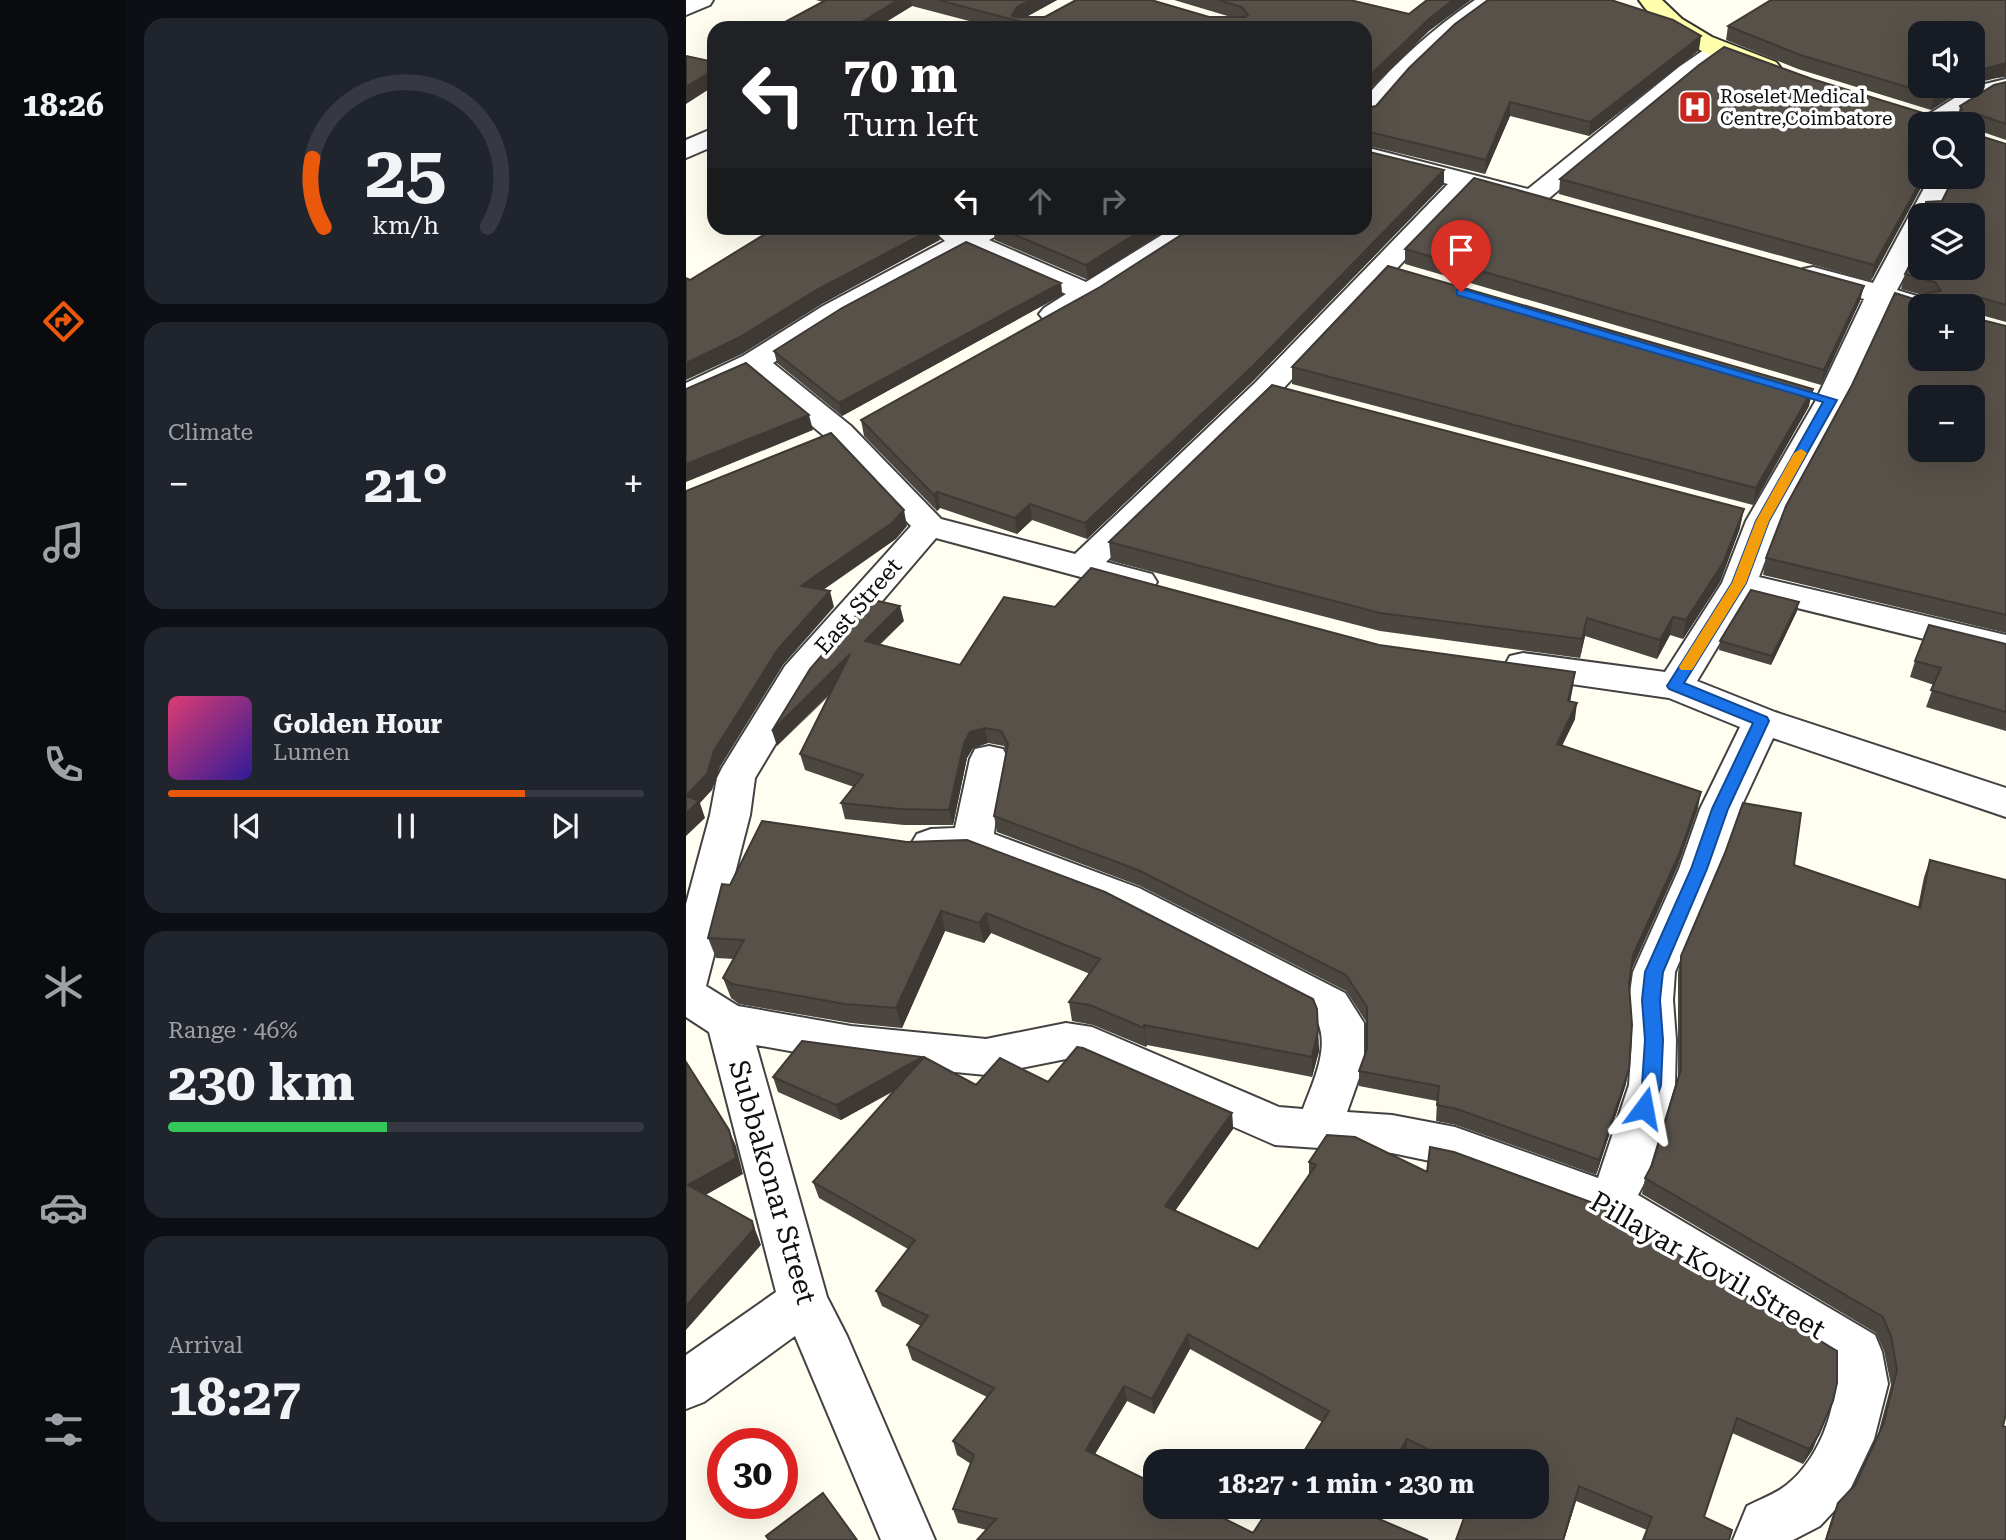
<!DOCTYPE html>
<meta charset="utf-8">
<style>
body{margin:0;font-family:"Roboto Serif",serif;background:#20242c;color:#f1f3f6;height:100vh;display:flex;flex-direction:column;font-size:26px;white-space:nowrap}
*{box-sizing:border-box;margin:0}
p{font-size:23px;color:#9ea1a6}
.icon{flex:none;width:38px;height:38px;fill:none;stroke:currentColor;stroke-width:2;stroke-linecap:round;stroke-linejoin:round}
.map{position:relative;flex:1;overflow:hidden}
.details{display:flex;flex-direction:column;gap:18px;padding:18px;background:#0d0f14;width:560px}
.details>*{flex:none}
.banner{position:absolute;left:21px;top:21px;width:665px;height:214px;border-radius:21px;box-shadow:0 7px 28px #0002;background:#202124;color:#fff;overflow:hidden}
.buttons{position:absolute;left:1222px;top:21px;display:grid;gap:14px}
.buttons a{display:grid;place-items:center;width:77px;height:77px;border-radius:14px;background:#171b24;box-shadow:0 7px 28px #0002;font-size:35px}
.speed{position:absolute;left:21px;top:1428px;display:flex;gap:14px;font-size:35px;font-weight:700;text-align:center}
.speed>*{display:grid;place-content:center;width:91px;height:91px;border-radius:50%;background:#171b24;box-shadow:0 7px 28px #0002;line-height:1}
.speed .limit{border:10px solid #d22;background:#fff;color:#111}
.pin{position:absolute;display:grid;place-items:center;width:60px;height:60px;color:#fff;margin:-72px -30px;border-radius:50% 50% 50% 0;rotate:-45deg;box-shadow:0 0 7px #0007}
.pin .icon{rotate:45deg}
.me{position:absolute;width:77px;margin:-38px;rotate:13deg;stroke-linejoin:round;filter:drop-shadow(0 0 5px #0008)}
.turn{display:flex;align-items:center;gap:24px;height:147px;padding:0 21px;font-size:32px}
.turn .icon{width:91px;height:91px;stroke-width:2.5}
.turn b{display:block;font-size:49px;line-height:60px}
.lanes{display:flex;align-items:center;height:66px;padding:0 21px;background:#0003;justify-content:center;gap:35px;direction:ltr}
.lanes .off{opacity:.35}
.big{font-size:52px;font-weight:700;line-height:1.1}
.details .card{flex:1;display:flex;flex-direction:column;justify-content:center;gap:10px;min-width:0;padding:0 24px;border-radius:21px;background:#20242c}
.details .dial{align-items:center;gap:0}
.dial svg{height:182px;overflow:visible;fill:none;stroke:#363941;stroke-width:7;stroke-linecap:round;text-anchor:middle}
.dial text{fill:#f1f3f6;stroke:none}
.song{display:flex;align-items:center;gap:21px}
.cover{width:84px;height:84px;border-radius:10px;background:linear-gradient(135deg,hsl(340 70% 55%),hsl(250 70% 35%))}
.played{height:7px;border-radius:4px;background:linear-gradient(90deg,#ea580c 75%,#363941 75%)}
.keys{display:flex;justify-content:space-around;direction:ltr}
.heat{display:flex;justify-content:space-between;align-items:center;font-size:38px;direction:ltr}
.charge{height:10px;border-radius:5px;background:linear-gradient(90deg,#34c759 46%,#363941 0)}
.trip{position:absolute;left:457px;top:1449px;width:406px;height:70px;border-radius:21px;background:#171b24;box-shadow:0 7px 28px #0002;font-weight:700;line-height:70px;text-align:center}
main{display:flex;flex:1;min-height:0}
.tabs{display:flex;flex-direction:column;width:126px;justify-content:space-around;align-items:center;background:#090b0e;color:#9ea1a6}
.tabs .icon{width:49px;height:49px}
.tabs .active{color:#ea580c}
.tabs b{font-size:32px;color:#f1f3f6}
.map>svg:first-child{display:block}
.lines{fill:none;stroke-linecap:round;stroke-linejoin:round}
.street-casing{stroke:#424242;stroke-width:4}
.secondary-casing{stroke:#313131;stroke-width:4}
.street{fill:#fff;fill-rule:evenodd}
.secondary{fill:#fffeab;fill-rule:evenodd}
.wall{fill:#4c4640}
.shaded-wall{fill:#3e3934}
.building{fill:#58514a;stroke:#3e3934;stroke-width:2;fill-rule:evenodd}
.route{fill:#1a73e8;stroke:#114b97;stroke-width:2}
.slow{fill:#f59e0b}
.labels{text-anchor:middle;stroke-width:7;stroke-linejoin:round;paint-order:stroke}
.far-poi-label{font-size:19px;fill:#0f0f0f;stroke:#fff;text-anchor:start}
.street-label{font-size:23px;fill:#0f0f0f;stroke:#fff}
.near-street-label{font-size:28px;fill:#0f0f0f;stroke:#fff}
</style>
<main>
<nav class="tabs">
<b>18:26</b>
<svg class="icon active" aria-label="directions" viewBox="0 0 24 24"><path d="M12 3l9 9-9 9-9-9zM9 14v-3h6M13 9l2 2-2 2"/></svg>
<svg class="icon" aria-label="music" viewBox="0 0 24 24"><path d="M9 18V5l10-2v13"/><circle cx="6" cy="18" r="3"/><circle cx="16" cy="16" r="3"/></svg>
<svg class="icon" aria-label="phone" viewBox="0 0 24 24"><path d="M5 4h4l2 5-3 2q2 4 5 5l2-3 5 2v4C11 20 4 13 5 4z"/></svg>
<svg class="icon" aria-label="climate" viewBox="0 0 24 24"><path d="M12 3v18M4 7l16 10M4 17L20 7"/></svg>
<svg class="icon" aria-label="car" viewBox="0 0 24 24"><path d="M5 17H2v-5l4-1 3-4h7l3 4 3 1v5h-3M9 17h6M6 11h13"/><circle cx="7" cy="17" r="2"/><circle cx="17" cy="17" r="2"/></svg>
<svg class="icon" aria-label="filters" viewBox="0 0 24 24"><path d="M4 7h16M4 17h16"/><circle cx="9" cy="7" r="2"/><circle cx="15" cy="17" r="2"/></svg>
</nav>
<section class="details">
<div class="card dial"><svg viewBox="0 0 100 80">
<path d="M14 69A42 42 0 1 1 86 69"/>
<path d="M14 69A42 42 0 0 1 9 39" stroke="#ea580c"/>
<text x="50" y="56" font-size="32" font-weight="700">25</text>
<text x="50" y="72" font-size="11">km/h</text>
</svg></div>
<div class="card"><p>Climate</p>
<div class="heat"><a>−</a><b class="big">21°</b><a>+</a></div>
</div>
<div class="card">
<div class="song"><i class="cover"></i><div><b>Golden Hour</b><p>Lumen</p></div></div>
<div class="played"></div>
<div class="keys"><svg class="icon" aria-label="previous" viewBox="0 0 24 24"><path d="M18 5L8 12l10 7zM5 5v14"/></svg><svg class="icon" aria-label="pause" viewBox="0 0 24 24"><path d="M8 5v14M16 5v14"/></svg><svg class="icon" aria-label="next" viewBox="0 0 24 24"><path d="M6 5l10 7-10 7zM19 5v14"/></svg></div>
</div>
<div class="card"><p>Range · 46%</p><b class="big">230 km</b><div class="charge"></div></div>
<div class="card"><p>Arrival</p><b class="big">18:27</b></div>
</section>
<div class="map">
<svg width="1320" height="1540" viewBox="0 0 1320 1540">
<rect width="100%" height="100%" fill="#fffef0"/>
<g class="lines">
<defs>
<path id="street" d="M0,0H27L24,5L0,15Z
M789,0H815L767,36L721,80L688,118L679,120V98C712,60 748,28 789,0Z
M1033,43L1041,45L1045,50L1041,55L1009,77L856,204L847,206L785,190L591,395L420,562L466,574L471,582L466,590L454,593L250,538L126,683L69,778L64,815L20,986L52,1006L165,1026L300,1039L380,1023L406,1027L593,1107L617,1109C627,1082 646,1044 629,1017L423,910L286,857L245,859L231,854L225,844L231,834L245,829L269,828L284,759L289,749L303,746L317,749L322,759L311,807L308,834L453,888L659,993L678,1023V1064L661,1112L706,1115L769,1127L912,1178L943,1085L946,1040L943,1000L947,972L993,869L1014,809L1054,727L983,698L837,677L824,674L819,665L824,656L837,653L979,672L1036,583L1060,521L1130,400L1178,299L1117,281L1113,275L1117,269L1127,267L1187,283L1244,177H1270L1250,215H1234V247L1211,290L1244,300L1248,306H1234V315L1204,306L1160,400L1094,521L1073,577L1320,635V659L1062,596L1011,681L1089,712L1320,788V817L1087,738L1054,809L1033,869L989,972L987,1000L990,1040L989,1085L960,1180L952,1195L1189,1335L1196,1352L1202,1384L1188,1439L1160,1498L1134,1526L1107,1540H1047L1061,1506C1072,1500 1084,1496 1095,1489C1131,1465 1154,1407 1148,1365L905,1217L768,1166L706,1153L589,1145L400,1062L380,1059L300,1075L165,1062L70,1045L141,1297L161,1336L249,1540H195L109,1336L18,1402L0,1409V1355L90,1292L23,1032L0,1017V904L24,815L31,778L36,768L99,666L225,526L143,440L65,375L0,404V383L57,356L137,306L259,241L250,233L254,228L280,230L284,228H317L314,234L303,240L400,282L487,228H518L515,234L417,295L414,300C393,305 381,326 358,320L353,314L358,308L380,294L282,251L157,318L87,363L165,426L255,519L389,554L569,383L762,184L679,163V147L842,189L993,67L1025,45Z
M1320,79V93L1303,97L1261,124H1239L1236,121L1240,116L1286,87Z
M28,128V146L0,158V140Z"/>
<path id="secondary" d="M953,0H976L996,19L1026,37L1090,62L1094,67L1090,72L1082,74C1035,63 981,41 953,0Z"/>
</defs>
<use href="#street" class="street-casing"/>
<use href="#secondary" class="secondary-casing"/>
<use href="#street" class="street"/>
<use href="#secondary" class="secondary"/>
</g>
<path class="wall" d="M130,0H371L340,17H545L488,0H664L743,31L679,28H310L226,6L190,28H88L137,2Z
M1320,0V77L1234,86H1283L1245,110L1112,69L1040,40L1042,26Z
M1013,50L903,136L824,116L799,174L679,145V108Z
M1126,79L1237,113L1273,112L1274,106L1320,82V140L1288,129V134L1320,144V322L1288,313V318L1320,326V633L1077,575L1080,558L1239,301L1240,296L1215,289L1219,274L1286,215H1237L1240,202L1256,201L1286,177V124H1234L1185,281L873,194L874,179Z
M758,184L567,381L401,539L346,520L331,534L254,508L251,511L178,436L175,420L414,287Z
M307,228H483L402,280L309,240Z
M719,249L1174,301L1135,385L719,264Z
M375,283L376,295L156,416L91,363L88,351Z
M606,367L1123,406L1067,505L606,384Z
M1054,528L1034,582L997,639L984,635L971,659L899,636L894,658L694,631L425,561L423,542Z
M369,607L693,645L889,672L884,701L889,719L876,746L1012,808L991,868L945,970L943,984L940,1084L910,1175L770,1125L750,1121L751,1101L673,1086V1071L681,1049V1023L660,991L454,886L311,832L308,816L320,751L318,746L302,743L287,748L281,758L267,825H218L159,819L155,803L168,787L119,770L114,754L145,694L91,746L218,621L194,645L274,665Z
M1111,611L1085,665L1033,650L1034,641Z
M1320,644V731L1240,707L1248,685L1224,677L1229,661Z
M76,821L632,1031L633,1051L626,1077L461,1045L460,1047L407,1025L386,1021L383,1002L404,974L305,933L298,943L259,931L216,1028L165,1023L53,1004L45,998L37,978L48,959L30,958L22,938L44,885Z
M1244,860L1317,1426L1320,1540H1139L1146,1517L1152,1503L1169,1485L1191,1438L1205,1385L1198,1351L1190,1333L956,1194L959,1178L966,1165L992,1081V973L995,956L1108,865L1232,907L1238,877Z
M236,1057V1058L290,1085L362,1082L546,1113L547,1129L489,1211L572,1249L623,1175V1162L1127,1449L1117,1464L1046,1433L961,1530L890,1501L878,1540H770L850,1461H735L720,1454L636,1422L504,1349L468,1414L441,1401L409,1454L567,1533L584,1507H690L685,1515L742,1540L301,1530L272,1523L267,1509L285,1464L271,1455L267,1441L301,1397L226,1360L221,1345L235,1326L196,1306L190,1291L222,1249L133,1198L127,1182L208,1091L155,1120L92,1092L87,1077Z"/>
<path class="shaded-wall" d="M212,0H225L226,6L190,28H166Z
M345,0H371L333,21L326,15L331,7Z
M767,0H785L743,31L679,94V80L744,18Z
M1015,36L1013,50L903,136L904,122Z
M1320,63L1319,76L1286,84V72Z
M28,70V86L0,104V87Z
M1263,86H1283L1245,110L1248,95Z
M824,102V116L799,174L800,160Z
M758,170V184L567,381L401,539L399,523Z
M1237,177H1241L1185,281L1188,265Z
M246,228H252L254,240L136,304L56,354L0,380V363L132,289Z
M459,228H483L402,280L400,265Z
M375,283L376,295L156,416L153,403Z
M1178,286L1174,301L1135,385L1138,370Z
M1127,389L1123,406L1067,505L1070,488Z
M123,415L127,430L0,482V464Z
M251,492L254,508L251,511L248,495Z
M344,504L346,520L331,534L329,518Z
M1058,509L1054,528L1034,582L997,639L1000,620Z
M218,510L221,526L210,539L120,602L115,586Z
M144,591L148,607L97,665L34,767L26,790L14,803L19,818L0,836V796L92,649Z
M1113,602L1111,611L1085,665L1086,656Z
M214,606L218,621L182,656L179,641Z
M987,617L984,635L971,659L974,640Z
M901,618L899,636L894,658L896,639Z
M164,654L168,670L91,746L86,731Z
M889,672L887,687L881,717L882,701Z
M891,703L889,719L869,760L871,744Z
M299,728L302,743L287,748L281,758L267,825L263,810L278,743L284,732Z
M1015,792L1012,808L991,868L945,971L947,955Z
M255,911L259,931L216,1028L210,1008Z
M300,913L305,933L298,943L293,923Z
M458,1025L461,1045L460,1047L458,1028Z
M632,1031L633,1051L626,1077V1057Z
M236,1057L240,1072L155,1120L150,1105Z
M943,1069L940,1084L910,1175L913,1160Z
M546,1113L547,1129L481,1222L479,1206Z
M43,1130L50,1146L57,1174L9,1201L2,1185Z
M66,1221L75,1245L0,1330V1306Z
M502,1334L504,1349L468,1414L466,1399Z
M438,1386L441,1401L403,1464L400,1450Z
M1147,1401L1127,1449L1117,1464L1123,1449Z
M721,1439L720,1454L716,1461H708Z
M893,1486L890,1501L878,1540H877Z
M682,1507H690L679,1527V1513Z"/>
<path class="building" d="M140,0H212L166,28H88Z
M252,0H345L331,7L326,15L328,17H359L390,0H465L523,17H559L562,15L556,7L532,0H664L723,14L741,0H767L744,18L679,80V28H330L340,23Z
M802,0H925L987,20L1015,36L904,122L824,102L800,160L679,131V108L690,106L723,68L769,24Z
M1085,0H1320V63L1286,72V33H1234V86H1263L1248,95L1114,55L1042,26Z
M1038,47L1126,79L1237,113L1274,112L1276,109L1274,106L1308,85L1320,82V124L1288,113V134L1320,144V305L1289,296L1288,318L1320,326V615L1080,558L1100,506L1166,385L1209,293L1237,302L1241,299V293L1255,291L1249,282L1219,274L1234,245V268H1286V215H1240V202L1256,201L1268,177H1286V124H1234V177H1237L1188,265L874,179L1013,65ZM1234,306H1286V359H1234ZM1234,397H1286V450H1234Z
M0,56L28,62V70L0,87Z
M679,151L758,170L567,366L399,523L344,504L329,518L251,492L248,495L175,420L414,287L506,228H679Z
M788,178L1178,286L1138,370L719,249Z
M89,228H248L132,289L52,338L0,363V278L4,280Z
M313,228H459L400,265Z
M280,242L375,283L153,403L88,351L156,308Z
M702,266L1127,389L1070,488L606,367Z
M60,363L123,415L0,464V389Z
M586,385L1058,509L1037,563L1000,620L987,617L974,640L901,618L896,639L694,613L423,542Z
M145,433L218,510L206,523L115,586L144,591L92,649L28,751L21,774L0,796V491Z
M405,568L693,645L889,672L882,701L891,703L871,744L1015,792L994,852L947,955L943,984L946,1025L943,1069L913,1160L771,1109L751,1105L753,1086L673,1071L681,1049V1007L660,975L452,870L308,816L322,744L315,731L299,728L284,732L278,743L263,810L214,809L155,803L177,775L114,754L164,654L86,731L124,669L184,599L214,606L179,641L274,665L318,597L369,607Z
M1065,590L1113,602L1086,656L1034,641Z
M1243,625L1320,644V712L1245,690L1255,668L1229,661Z
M0,796L13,801L0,814Z
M1057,803L1115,813L1108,865L1234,908L1244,860L1320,880V1414L1317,1426L1320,1427V1540H1140L1152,1503L1169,1485L1197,1425L1211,1370L1205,1336L1197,1317L959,1178L966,1165L995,1069V956L1039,853Z
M76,821L221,842L281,840L419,892L627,999L631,1009L632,1031L626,1057L458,1025V1028L404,1005L383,1002L414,959L300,913L293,923L255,911L210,1008L159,1004L46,984L37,978L58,940L22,938L36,884L44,885Z
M116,1041L236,1057L150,1105L87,1077Z
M391,1047L397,1048L546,1113L479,1206L572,1249L630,1165L623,1162L641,1135L669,1137L741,1172L744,1147L768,1152L907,1203L1151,1351V1383L1147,1401L1133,1434L1123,1449L1051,1418L1018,1517L1046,1530L1043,1540H957L966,1517L893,1486L877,1540H770L782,1507H850V1461H766L721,1439L708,1461H612L643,1411L502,1334L466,1399L438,1386L400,1450L469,1484V1507H515L567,1533L584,1507H682L679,1513L742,1540H291L310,1519L267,1509L288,1455L267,1441L308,1388L221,1345L242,1316L190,1291L229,1240L127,1182L238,1057L290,1085L314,1058L362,1082Z
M0,1062L43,1130L50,1158L2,1185L66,1221L68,1229L0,1306Z
M137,1493L171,1540H83L80,1536Z"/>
<path class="route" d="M771,290H779L1151,400L1083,521L1060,583L998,683L1081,717L1083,721L1042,809L1021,869L977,972L974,1000L977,1040L975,1085L965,1114L958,1116L951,1114L949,1108L956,1085L959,1040L956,1000L959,972L1005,869L1026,809L1067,723L983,689L981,686L1046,583L1070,521L1137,402L771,295Z"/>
<path class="slow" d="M1115,449L1121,453L1083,521L1060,583L1006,670H995L993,667L1046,583L1070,521L1108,453Z"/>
<defs>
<symbol id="hospital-square" viewBox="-11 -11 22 22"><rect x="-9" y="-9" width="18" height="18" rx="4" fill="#c9261d" stroke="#fff"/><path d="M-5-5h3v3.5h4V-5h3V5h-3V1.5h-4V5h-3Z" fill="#fff"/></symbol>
</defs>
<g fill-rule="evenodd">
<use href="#hospital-square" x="990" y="88" width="38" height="38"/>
</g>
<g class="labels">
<g class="far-poi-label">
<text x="1034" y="103">Roselet Medical<tspan x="1034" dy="22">Centre,Coimbatore</tspan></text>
</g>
<g class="street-label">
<text transform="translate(172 606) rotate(-49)" y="8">East Street</text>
</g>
<g class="near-street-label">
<text transform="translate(87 1182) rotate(74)" y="10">Subbakonar Street</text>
<text transform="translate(1022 1265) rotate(30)" y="10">Pillayar Kovil Street</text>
</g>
</g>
</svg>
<div class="buttons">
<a><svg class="icon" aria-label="sound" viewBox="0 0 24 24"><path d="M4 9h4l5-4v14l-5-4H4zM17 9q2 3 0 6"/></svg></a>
<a><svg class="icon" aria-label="search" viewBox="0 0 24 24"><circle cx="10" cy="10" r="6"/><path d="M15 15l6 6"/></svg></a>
<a><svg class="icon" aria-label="layers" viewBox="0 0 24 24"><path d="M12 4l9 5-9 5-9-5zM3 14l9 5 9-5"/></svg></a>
<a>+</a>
<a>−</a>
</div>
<div class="speed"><div class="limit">30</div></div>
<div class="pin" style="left:775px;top:292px;background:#d93025"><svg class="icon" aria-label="arrive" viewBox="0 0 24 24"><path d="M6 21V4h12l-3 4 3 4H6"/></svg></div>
<svg class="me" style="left:958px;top:1108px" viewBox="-20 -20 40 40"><path d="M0-17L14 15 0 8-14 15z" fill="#1a73e8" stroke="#fff" stroke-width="4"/></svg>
<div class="trip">18:27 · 1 min · 230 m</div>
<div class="banner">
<div class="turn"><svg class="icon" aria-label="left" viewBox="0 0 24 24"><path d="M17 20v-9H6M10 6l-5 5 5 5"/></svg><div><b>70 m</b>Turn left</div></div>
<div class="lanes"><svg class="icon" aria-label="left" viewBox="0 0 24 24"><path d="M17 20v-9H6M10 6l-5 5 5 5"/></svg><svg class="icon off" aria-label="ahead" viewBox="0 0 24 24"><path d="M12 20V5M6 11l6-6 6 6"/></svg><svg class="icon off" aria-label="right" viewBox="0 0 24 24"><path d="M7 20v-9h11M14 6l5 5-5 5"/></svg></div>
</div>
</div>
</main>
